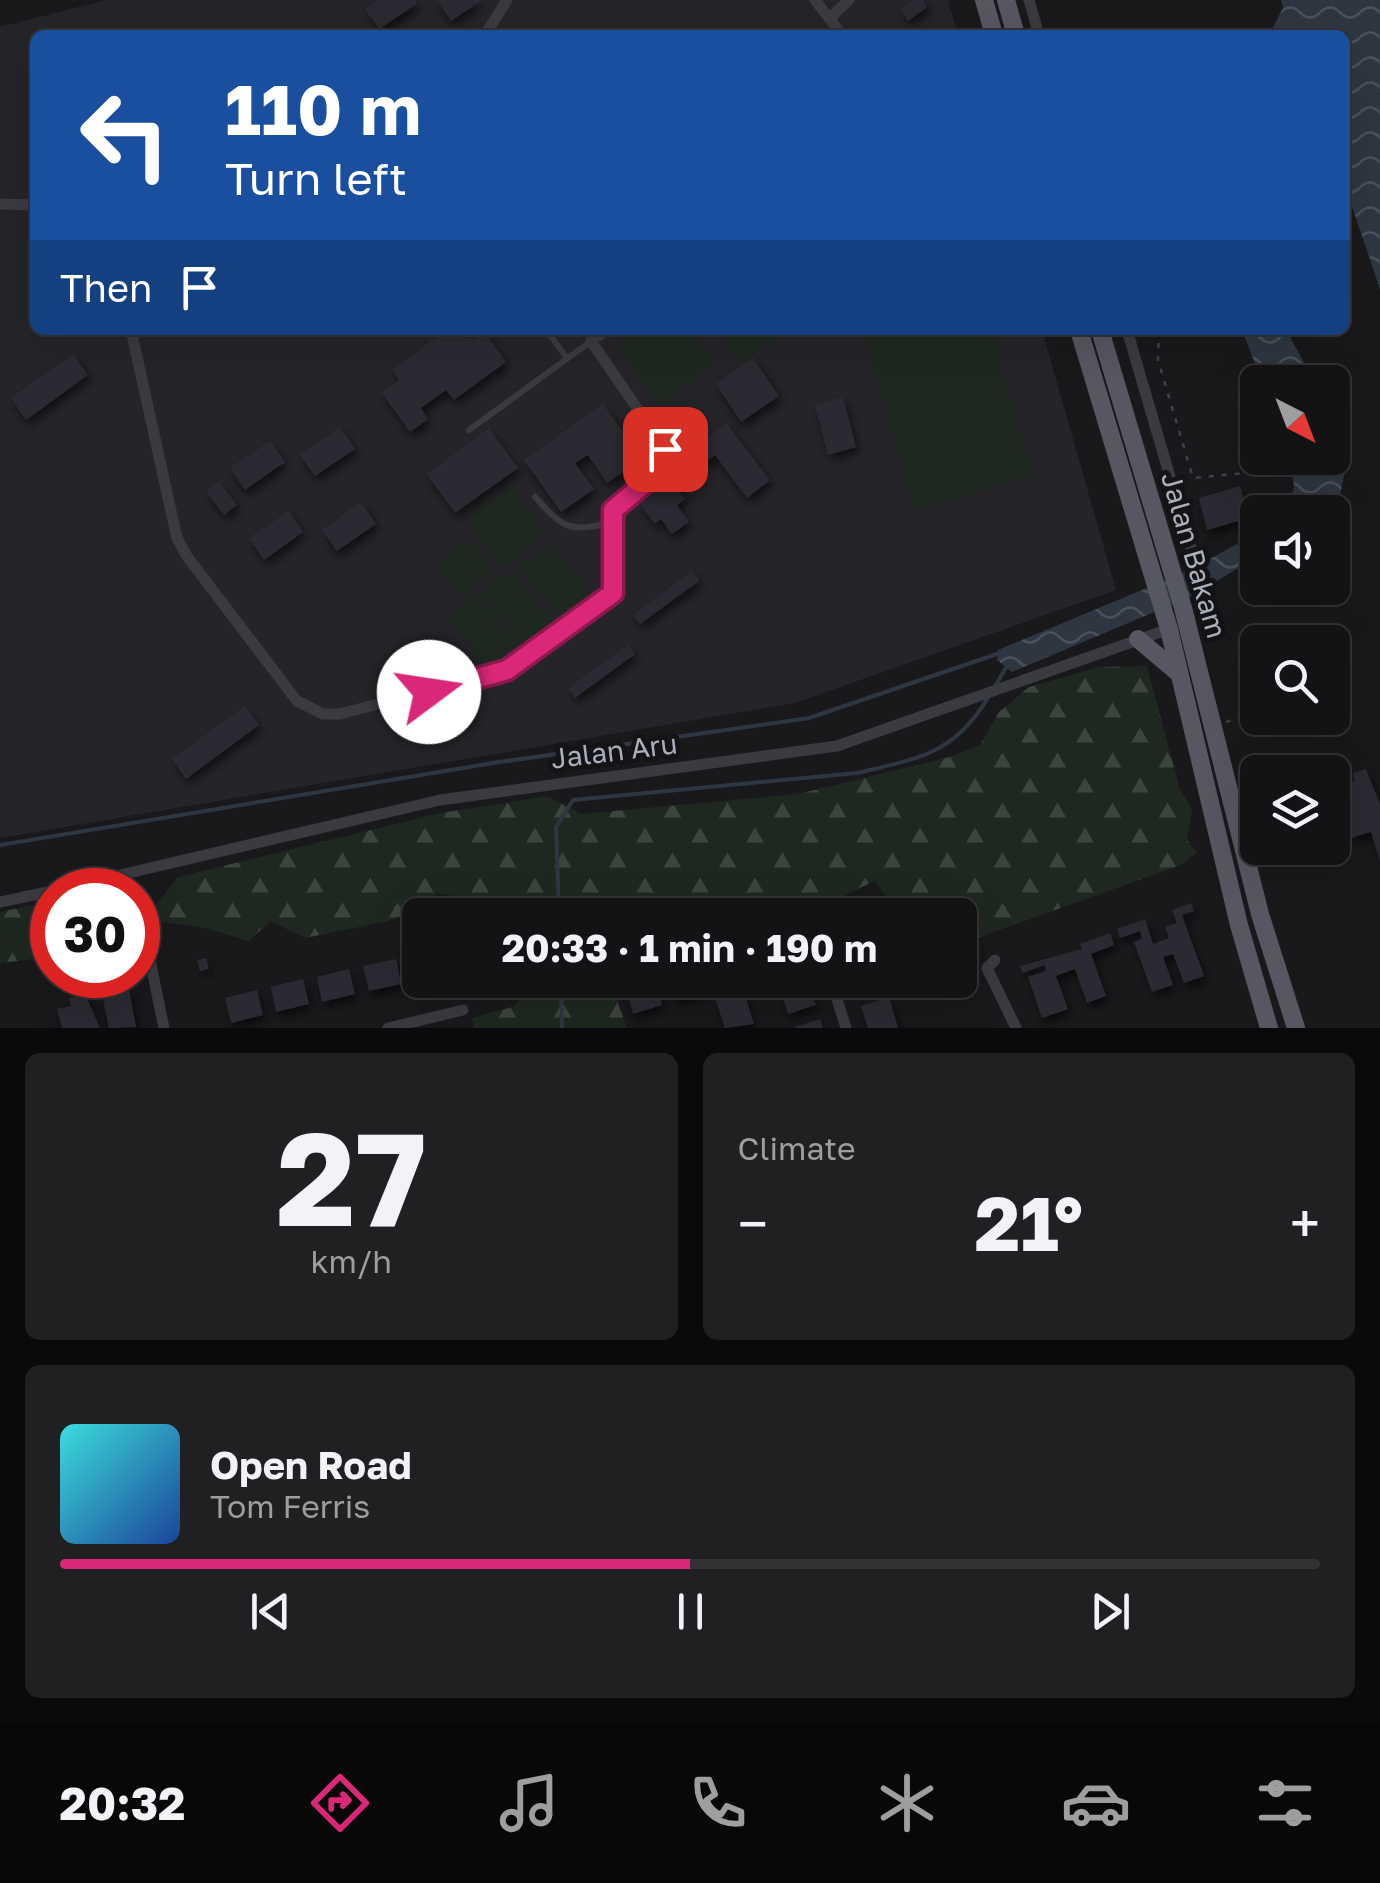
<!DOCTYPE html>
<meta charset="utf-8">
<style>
body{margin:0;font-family:"Golos Text",sans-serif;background:#202022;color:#f1f3f6;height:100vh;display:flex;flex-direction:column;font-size:38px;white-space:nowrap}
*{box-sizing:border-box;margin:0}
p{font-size:32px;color:#9d9ea0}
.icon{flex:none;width:55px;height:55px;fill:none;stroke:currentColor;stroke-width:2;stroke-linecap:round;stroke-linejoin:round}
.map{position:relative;height:1028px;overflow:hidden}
.sheet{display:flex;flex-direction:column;gap:25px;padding:25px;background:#0a0a0c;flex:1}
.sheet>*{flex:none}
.hud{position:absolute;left:30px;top:30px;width:1320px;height:305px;border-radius:15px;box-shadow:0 10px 40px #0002,0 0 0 2px #323234;background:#1a4fa0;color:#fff;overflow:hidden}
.needle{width:65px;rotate:138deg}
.fabs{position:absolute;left:1240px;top:365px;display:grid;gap:20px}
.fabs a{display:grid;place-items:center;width:110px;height:110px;border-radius:15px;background:#131315;box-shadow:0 10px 40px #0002,0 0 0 2px #323234;font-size:50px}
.speed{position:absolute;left:30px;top:868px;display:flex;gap:20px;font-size:50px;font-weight:700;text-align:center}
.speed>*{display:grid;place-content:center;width:130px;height:130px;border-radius:50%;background:#131315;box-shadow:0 10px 40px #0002,0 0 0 2px #323234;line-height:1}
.speed .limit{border:15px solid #d22;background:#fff;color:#111}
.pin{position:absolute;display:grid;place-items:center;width:85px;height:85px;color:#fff;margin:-42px;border-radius:20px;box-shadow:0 5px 15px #0006}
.me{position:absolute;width:110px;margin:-55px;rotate:76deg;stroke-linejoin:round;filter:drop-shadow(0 0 8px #0008)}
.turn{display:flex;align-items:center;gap:35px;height:210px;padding:0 30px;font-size:45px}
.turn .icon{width:130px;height:130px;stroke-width:2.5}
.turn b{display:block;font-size:70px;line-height:85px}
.then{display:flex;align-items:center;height:95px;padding:0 30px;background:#0003;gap:20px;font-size:38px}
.big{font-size:75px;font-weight:700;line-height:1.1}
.sheet .widget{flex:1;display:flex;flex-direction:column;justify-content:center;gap:15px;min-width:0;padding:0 35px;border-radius:15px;background:#202022}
.sheet .dial{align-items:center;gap:0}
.dial b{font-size:130px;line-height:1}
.song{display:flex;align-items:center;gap:30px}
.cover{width:120px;height:120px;border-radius:15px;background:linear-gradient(135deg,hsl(180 70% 55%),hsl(220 70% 35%))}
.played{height:10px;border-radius:5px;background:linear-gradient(90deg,#db2777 50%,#323234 50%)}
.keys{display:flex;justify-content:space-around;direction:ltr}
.heat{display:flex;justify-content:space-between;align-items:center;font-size:55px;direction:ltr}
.sheet .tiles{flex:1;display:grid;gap:25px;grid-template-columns:1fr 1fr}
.widget:last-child{grid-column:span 2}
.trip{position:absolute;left:402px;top:898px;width:575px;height:100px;border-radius:15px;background:#131315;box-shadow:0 10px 40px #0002,0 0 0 2px #323234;font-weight:700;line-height:100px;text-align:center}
.menu{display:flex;height:160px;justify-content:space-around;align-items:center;background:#080808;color:#9d9ea0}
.menu .icon{width:70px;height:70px}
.menu .on{color:#db2777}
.menu b{font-size:45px;color:#f1f3f6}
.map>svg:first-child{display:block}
.built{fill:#252529}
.forest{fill:url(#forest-firs)}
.garden{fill:#1e2720}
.water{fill:url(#water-waves)}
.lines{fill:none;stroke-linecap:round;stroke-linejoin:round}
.stream{stroke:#2e3741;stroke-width:4}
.building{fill:#2c2c30;filter:url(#shadow)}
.path{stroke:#404248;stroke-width:2.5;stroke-dasharray:5 8;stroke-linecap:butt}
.lane{stroke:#3a3b41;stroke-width:6}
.street{stroke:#3a3b41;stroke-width:11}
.primary{stroke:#565760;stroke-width:18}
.route-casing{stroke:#8e194d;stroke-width:25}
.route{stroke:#db2777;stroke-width:18}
.labels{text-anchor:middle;stroke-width:10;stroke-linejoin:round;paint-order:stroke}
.street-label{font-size:28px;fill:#abafbc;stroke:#141417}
</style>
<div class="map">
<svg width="1380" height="1028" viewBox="0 0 1380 1028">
<defs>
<pattern id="forest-firs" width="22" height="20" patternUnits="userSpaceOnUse" patternTransform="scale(2.5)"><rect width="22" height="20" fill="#1e2720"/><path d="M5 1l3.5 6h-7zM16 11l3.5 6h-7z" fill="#3c443e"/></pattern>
<pattern id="water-waves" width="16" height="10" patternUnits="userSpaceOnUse" patternTransform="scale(2.5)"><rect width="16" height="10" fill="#2e3741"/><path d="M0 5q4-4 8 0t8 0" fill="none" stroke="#4a515a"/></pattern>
<filter id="shadow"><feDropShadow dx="3" dy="5.5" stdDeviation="5" flood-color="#0009"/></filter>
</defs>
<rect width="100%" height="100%" fill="#19191c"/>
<path class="built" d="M106,0H948L958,35H35V330H1042L1116,590L795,703L0,838V27Z"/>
<path class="forest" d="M1147,666L1180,790L1192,808L1187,840L1197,852L1181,865L960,944V915H899L875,881L802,915H481L473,900L437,893L432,905L388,921L305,938L270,921L249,941L205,928L162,922L155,906L178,877L441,813L547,796L581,814L798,794L950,757L980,745L999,712L1029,687L1099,667Z
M52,901V957L0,963V912Z
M500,980H624L618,1003L627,1028H474L472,1018L512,1007L523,997L502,987Z"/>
<path class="garden" d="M641,330H692L716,365L658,405L618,346Z
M718,330H788L741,363Z
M862,330H991L1033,475L915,511Z
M511,486L546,534L501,567L466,519Z
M470,539L494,572L460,597L435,564Z
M551,542L591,595L560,619L520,566Z
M513,569L552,623L521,646L481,593Z
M478,594L517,646L486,669L448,617Z"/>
<path class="water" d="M1281,0H1380V289L1345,186V35H1269L1283,8Z
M1242,330H1286L1315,382H1262Z
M1333,413L1350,445L1339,500L1321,512H1287L1294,487L1291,458H1332Z
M1257,533V557L1190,597L1012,672L997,660L998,650L1190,570Z"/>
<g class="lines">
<path class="stream" d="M994,688L1007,666
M0,845L493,763L809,718L1000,653
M559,915L556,827L573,800L857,773C920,758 955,754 989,696
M561,980L562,1028"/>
</g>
<path class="building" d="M378,0H415L417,4L379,29L365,9Z
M437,0H482L451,21Z
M913,0H923L927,7L908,21L900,9Z
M446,330H459L464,337L475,339L485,332L506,362L454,400L446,390L421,408L428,419L410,432L382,393L399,380L392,370Z
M73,354L88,375L26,420L11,398Z
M753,358L779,396L741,422L716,384Z
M843,397L856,447L828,455L815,405Z
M603,404L642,459L607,483L588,455L575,463L594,489L561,512L524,460Z
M726,423L770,480L747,498L715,455L704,463L692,449Z
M340,427L355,449L315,476L300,455Z
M489,428L518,468L455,513L427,474Z
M270,441L285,462L245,490L230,468Z
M671,481L685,499L677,505L689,522L672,534L661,519L655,524L640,504Z
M219,482L237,505L224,515L206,491Z
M1240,486L1249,518L1207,530L1199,498Z
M361,502L376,524L337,551L322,530Z
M289,511L303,532L264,560L249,538Z
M692,571L699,581L640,624L633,615Z
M1315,630L1319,642H1299L1297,636Z
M628,645L635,654L575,698L568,688Z
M461,691L471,719L442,729L433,701Z
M427,703L432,718L418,722L413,707Z
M245,706L259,725L186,779L172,759Z
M1366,769L1380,804V861L1371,832L1351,838L1346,819L1332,822V803L1343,800L1339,785L1355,781L1353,773Z
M1191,903L1194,911L1182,915L1204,976L1184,983L1173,954L1163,957L1173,985L1152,992L1134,942L1142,939L1140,931L1120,938L1117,929L1145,919L1153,944L1169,938L1165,927L1177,923L1172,910Z
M859,906L862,915H832V914Z
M1110,933L1114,945L1091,954L1106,996L1087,1003L1075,969L1056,976L1068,1009L1042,1018L1028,977L1046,971L1045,965L1022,973L1020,966L1082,949L1080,944Z
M420,954V981L415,982L409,957Z
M206,958L209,969L200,971L197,960Z
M396,959L401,984L369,991L363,966Z
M349,969L355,994L322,1002L317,977Z
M303,979L309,1004L276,1012L271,987Z
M670,980H701L705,992L676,1000Z
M808,980L816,1005L788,1014L778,982Z
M852,980H883L884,983L856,992Z
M655,983L662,1005L633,1014L627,992Z
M129,990L136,1027L109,1028L103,999Z
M257,990L263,1015L231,1023L225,998Z
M744,992L754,1024L725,1028L716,1001Z
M85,994L100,1028H62L57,1009L71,1006L69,998Z
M889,997L898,1028H868L861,1006Z
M820,1019L823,1028H796L795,1027Z"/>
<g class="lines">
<path class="path" d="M1159,330L1158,360L1193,478L1244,473
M1226,722L1258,711"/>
<path class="lane" d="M546,330L567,358
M469,430L590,342
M535,497C564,529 568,532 610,523"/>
<path class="street" d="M815,0L842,35
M1029,0L1039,35
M830,18L849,0
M485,35L507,0
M0,204L35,205
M131,330L177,538L186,555L297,701L323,714H340L507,670L613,593V510C630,489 668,481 665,449L591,341L607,330
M1127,330L1195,562
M56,890L440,800L837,746L1169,629
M138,901L164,1028
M0,902L52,891
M995,960L987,968L1016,1028
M831,980L846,1028
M388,1028L463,1010"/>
<path class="primary" d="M984,0L994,35
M1006,0L1016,35
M1079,330L1169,629L1239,925L1269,1028
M1100,330L1183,608L1260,914L1296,1028
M1138,639L1177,672"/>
</g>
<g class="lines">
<defs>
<path id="route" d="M429,692L507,670L613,593V510L660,471L665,449"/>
</defs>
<use href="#route" class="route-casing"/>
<use href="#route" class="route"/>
</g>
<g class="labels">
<g class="street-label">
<text transform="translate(1194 555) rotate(74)" y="10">Jalan Bakam</text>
<text transform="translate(614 751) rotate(-7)" y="10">Jalan Aru</text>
</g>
</g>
</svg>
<div class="fabs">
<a><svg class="needle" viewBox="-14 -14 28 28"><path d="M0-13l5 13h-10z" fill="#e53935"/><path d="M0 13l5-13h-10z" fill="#9d9ea0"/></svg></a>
<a><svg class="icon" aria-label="sound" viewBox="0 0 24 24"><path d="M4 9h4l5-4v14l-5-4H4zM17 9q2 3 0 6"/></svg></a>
<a><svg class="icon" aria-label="search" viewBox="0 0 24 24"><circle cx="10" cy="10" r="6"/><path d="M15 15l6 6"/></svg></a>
<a><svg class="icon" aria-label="layers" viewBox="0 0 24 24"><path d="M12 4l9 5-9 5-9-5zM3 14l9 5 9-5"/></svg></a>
</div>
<div class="speed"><div class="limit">30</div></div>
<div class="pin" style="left:665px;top:449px;background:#d93025"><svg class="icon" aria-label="arrive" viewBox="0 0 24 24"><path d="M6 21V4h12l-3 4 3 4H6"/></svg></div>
<svg class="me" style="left:429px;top:692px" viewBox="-20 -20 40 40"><circle r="19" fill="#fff"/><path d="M0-13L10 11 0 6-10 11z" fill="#db2777"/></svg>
<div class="trip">20:33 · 1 min · 190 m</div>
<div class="hud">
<div class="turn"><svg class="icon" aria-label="left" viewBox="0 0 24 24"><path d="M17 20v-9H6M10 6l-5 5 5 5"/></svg><div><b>110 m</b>Turn left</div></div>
<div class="then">Then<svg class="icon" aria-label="arrive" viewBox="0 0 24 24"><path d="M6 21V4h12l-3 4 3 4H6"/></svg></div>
</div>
</div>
<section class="sheet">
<div class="tiles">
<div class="widget dial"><b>27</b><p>km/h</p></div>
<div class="widget"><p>Climate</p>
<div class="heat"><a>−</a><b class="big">21°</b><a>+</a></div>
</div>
<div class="widget">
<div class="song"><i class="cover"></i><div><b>Open Road</b><p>Tom Ferris</p></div></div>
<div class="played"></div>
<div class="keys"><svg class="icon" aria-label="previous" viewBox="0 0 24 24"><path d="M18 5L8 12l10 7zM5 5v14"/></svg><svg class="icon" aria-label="pause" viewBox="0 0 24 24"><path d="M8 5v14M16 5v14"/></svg><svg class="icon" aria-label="next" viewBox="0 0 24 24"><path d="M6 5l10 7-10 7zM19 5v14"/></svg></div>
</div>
</div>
</section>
<nav class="menu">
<b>20:32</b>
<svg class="icon on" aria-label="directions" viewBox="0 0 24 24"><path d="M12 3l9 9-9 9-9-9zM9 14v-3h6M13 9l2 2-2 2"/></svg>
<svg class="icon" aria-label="music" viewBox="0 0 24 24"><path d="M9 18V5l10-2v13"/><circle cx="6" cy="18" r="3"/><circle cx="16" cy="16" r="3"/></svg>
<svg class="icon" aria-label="phone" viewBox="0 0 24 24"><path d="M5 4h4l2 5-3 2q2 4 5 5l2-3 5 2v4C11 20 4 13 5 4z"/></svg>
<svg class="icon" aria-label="climate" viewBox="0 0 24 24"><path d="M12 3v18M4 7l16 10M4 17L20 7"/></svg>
<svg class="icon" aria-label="car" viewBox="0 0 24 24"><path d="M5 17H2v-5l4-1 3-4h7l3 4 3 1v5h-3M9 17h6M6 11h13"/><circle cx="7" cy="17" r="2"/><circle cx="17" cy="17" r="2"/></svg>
<svg class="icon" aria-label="filters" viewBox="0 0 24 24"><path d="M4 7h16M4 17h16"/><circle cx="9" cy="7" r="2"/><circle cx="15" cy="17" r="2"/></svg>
</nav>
